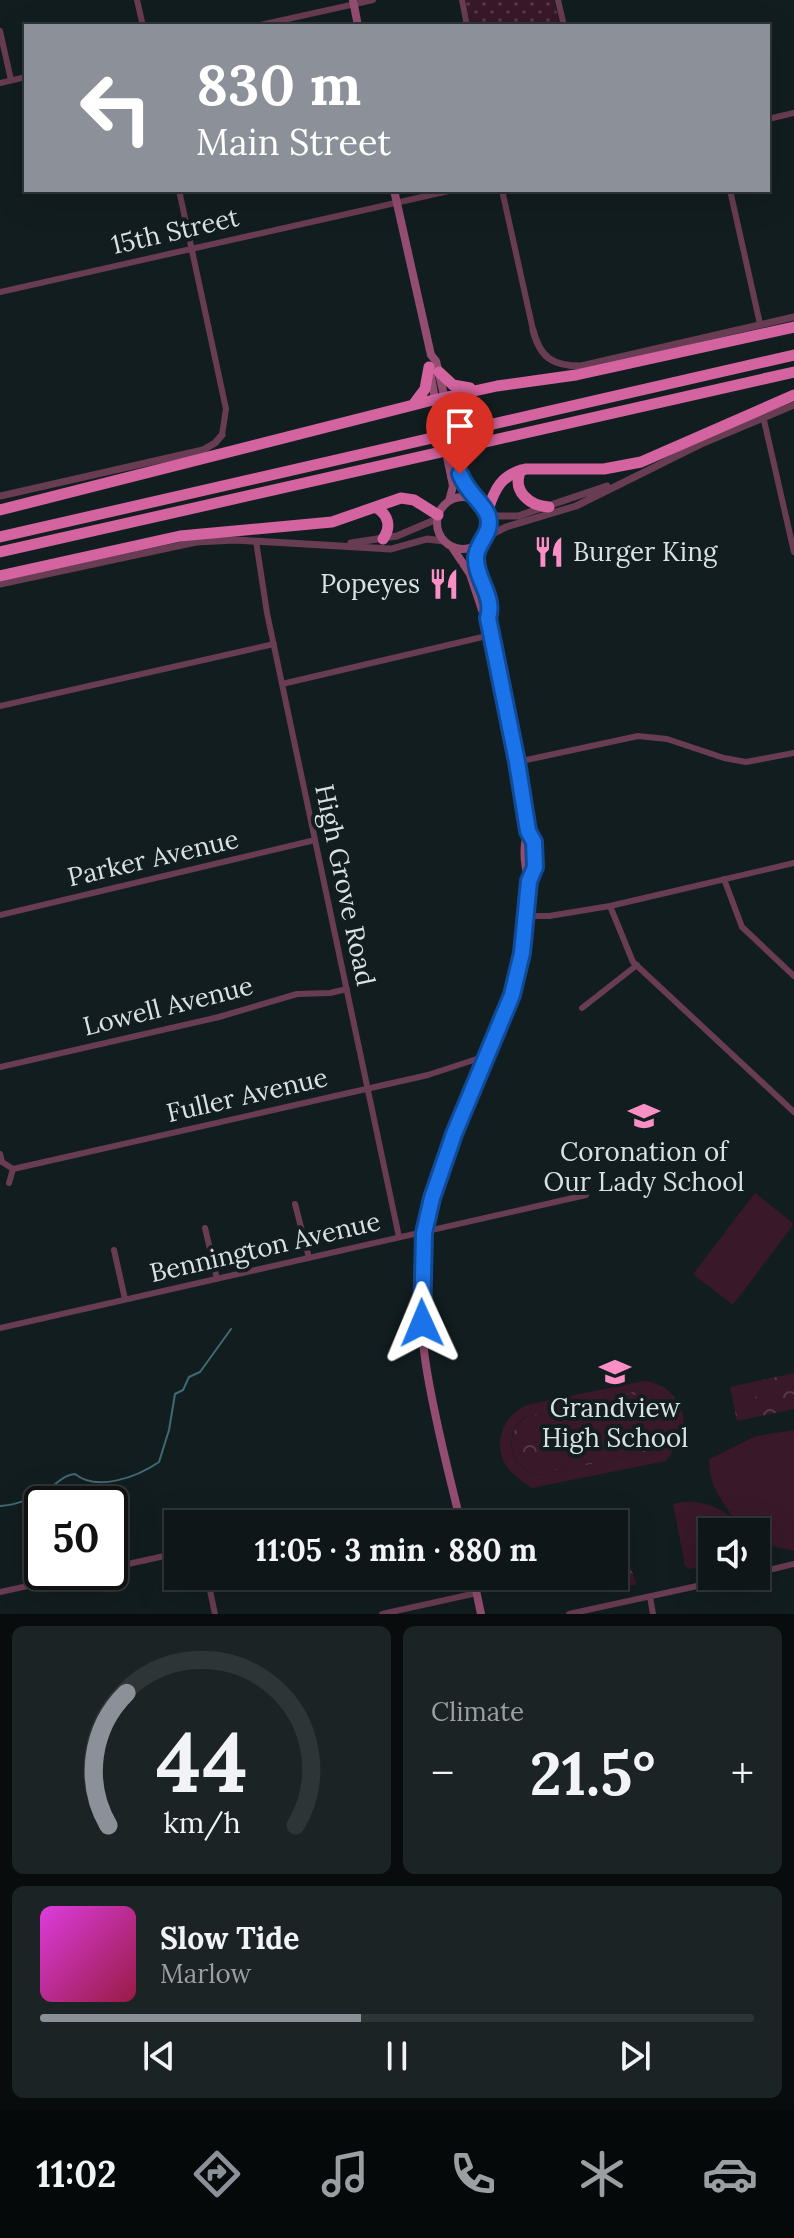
<!DOCTYPE html>
<meta charset="utf-8">
<style>
body{margin:0;font-family:Lora,serif;background:#1c2325;color:#f1f3f6;height:100vh;display:flex;flex-direction:column;font-size:30px;white-space:nowrap}
*{box-sizing:border-box;margin:0}
p{font-size:26px;color:#9b9fa2}
.icon{flex:none;width:44px;height:44px;fill:none;stroke:currentColor;stroke-width:2;stroke-linecap:round;stroke-linejoin:round}
.map{position:relative;height:1614px;overflow:hidden}
.panel{display:flex;flex-direction:column;gap:12px;padding:12px;background:#080c0d;flex:1}
.panel>*{flex:none}
.top-card{position:absolute;left:24px;top:24px;width:746px;height:168px;border-radius:0px;box-shadow:0 8px 32px #0002,0 0 0 2px #2e3537;background:#8c9099;color:#fff;overflow:hidden}
.controls{position:absolute;left:698px;top:1518px;display:grid;gap:16px}
.controls a{display:grid;place-items:center;width:72px;height:72px;border-radius:0px;background:#0e1618;box-shadow:0 8px 32px #0002,0 0 0 2px #2e3537;font-size:40px}
.speed{position:absolute;left:24px;top:1486px;display:flex;gap:16px;font-size:40px;font-weight:700;text-align:center}
.speed>*{display:grid;place-content:center;width:104px;height:104px;border-radius:50%;background:#0e1618;box-shadow:0 8px 32px #0002,0 0 0 2px #2e3537;line-height:1}
.speed .limit{border:4px solid #111;border-radius:12px;background:#fff;color:#111}
.pin{position:absolute;display:grid;place-items:center;width:68px;height:68px;color:#fff;margin:-82px -34px;border-radius:50% 50% 50% 0;rotate:-45deg;box-shadow:0 0 8px #0007}
.pin .icon{rotate:45deg}
.me{position:absolute;width:88px;margin:-44px;rotate:359deg;stroke-linejoin:round;filter:drop-shadow(0 0 6px #0008)}
.turn{display:flex;align-items:center;gap:28px;height:168px;padding:0 40px;font-size:36px}
.turn .icon{width:104px;height:104px;stroke-width:2.5}
.turn b{display:block;font-size:56px;line-height:68px}
.big{font-size:60px;font-weight:700;line-height:1.1}
.panel .widget{flex:1;display:flex;flex-direction:column;justify-content:center;gap:12px;min-width:0;padding:0 28px;border-radius:12px;background:#1c2325}
.panel .dial{align-items:center;gap:0}
.dial svg{height:208px;overflow:visible;fill:none;stroke:#2e3537;stroke-width:7;stroke-linecap:round;text-anchor:middle}
.dial text{fill:#f1f3f6;stroke:none}
.song{display:flex;align-items:center;gap:24px}
.cover{width:96px;height:96px;border-radius:12px;background:linear-gradient(135deg,hsl(300 70% 55%),hsl(340 70% 35%))}
.played{height:8px;border-radius:4px;background:linear-gradient(90deg,#8c9099 45%,#2e3537 45%)}
.keys{display:flex;justify-content:space-around;direction:ltr}
.heat{display:flex;justify-content:space-between;align-items:center;font-size:44px;direction:ltr}
.panel .tiles{flex:1;display:grid;gap:12px;grid-template-columns:1fr 1fr}
.widget:last-child{grid-column:span 2}
.trip{position:absolute;left:164px;top:1510px;width:464px;height:80px;border-radius:0px;background:#0e1618;box-shadow:0 8px 32px #0002,0 0 0 2px #2e3537;font-weight:700;line-height:80px;text-align:center}
.tab-bar{display:flex;height:128px;justify-content:space-around;align-items:center;background:#06090a;color:#9b9fa2}
.tab-bar .icon{width:56px;height:56px}
.tab-bar .current{color:#8c9099}
.tab-bar b{font-size:36px;color:#f1f3f6}
.map>svg:first-child{display:block}
.grass{fill:url(#grass-dots)}
.park{fill:url(#park-crowns)}
.garden{fill:#381829;fill-rule:evenodd}
.lines{fill:none;stroke-linecap:round;stroke-linejoin:round}
.stream{stroke:#416973;stroke-width:2}
.minor{stroke:#683c52;stroke-width:6}
.tertiary{stroke:#683c52;stroke-width:7}
.secondary{stroke:#934d71;stroke-width:8}
.motorway{stroke:#d364a0;stroke-width:11}
.secondary-bridge{stroke:#934d71;stroke-width:8}
.route-casing{stroke:#114b97;stroke-width:20}
.route{stroke:#1a73e8;stroke-width:14}
.labels{text-anchor:middle;stroke-width:8;stroke-linejoin:round;paint-order:stroke}
.street-label{font-size:26px;fill:#dae1e4;stroke:#121d20}
.poi-label{font-size:26px;fill:#dae1e4;stroke:#121d20}
</style>
<div class="map">
<svg width="794" height="1614" viewBox="0 0 794 1614">
<defs>
<pattern id="grass-dots" width="8" height="8" patternUnits="userSpaceOnUse" patternTransform="scale(2)"><rect width="8" height="8" fill="#381829"/><path d="M2 2h.1M6 6h.1" fill="none" stroke="#543948" stroke-width="1.8" stroke-linecap="round"/></pattern>
<pattern id="park-crowns" width="20" height="18" patternUnits="userSpaceOnUse" patternTransform="scale(2)"><rect width="20" height="18" fill="#381829"/><path d="M2 6a3 3 0 1 1 6 0M12 15a3 3 0 1 1 6 0" fill="none" stroke="#543948"/></pattern>
</defs>
<rect width="100%" height="100%" fill="#121d20"/>
<path class="grass" d="M465,0H554L560,26H471Z"/>
<path class="park" d="M794,1373V1409L737,1421L730,1387Z
M637,1391L651,1392L653,1399L649,1400L657,1439H661L663,1446L659,1449L542,1475C509,1470 500,1433 529,1415Z
M627,1555L636,1584L621,1589L614,1557Z"/>
<path class="garden" d="M755,1193L794,1224L733,1305L693,1274Z
M643,1381C669,1382 690,1407 682,1434C680,1444 672,1452 666,1461L532,1488C524,1482 513,1476 507,1467C491,1443 504,1412 530,1404ZM637,1391L651,1393L653,1399L649,1400L657,1440L661,1439L663,1446L659,1449L542,1475C511,1471 500,1437 525,1417Z
M761,1384L763,1395L740,1400L737,1389Z
M638,1394L643,1395L654,1447L545,1472L541,1471L530,1419L533,1416Z
M764,1400L766,1411L743,1416L740,1405Z
M794,1430V1551L757,1543L756,1532H746L742,1526L744,1532H712V1564L690,1569L685,1566L673,1504C696,1498 716,1505 734,1519C719,1495 710,1489 709,1459L756,1436Z"/>
<g class="lines">
<path class="stream" d="M0,1506C18,1505 37,1496 51,1487C60,1481 64,1475 75,1474C97,1492 137,1477 159,1462L169,1430L175,1394L183,1390L189,1377L200,1372L231,1329"/>
<path class="minor" d="M137,0L143,26
M462,0L467,26
M558,0L564,26
M256,26L373,0
M0,31L11,80
M0,83L26,77
M768,119L794,113
M179,190L226,409L222,435
M502,190L533,330
M730,190L760,324
M0,292L453,190
M763,416L794,552
M256,541L267,613L399,1237
M282,684L491,635
M0,706L274,644
M517,762L638,736L667,739L724,758L746,762L794,753
M724,879L742,927L794,976
M610,906L633,962L794,1112
M0,915L315,840
M527,916H549L610,906L794,863
M582,1008L637,965
M0,1067L219,1017L297,994L330,993L347,989
M0,1154L2,1162L13,1169
M13,1169L428,1075L489,1055
M9,1183L13,1169
M295,1204L309,1258
M205,1228L217,1279
M114,1250L125,1299
M0,1328L586,1195
M194,1511L197,1524
M110,1568L178,1553
M756,1573L794,1564
M207,1576L215,1614
M0,1592L91,1572
M650,1597L653,1614
M382,1614L477,1593
M569,1614L743,1576"/>
<path class="tertiary" d="M533,330C540,358 553,366 581,366L794,317
M0,496L203,450L215,443L222,435
M488,516H518L607,486
M486,537L506,527L576,506L701,444L794,405
M351,543L397,536L437,519
M0,584L196,542L235,540L391,549L427,539L444,541"/>
<path class="secondary" d="M353,0L358,26
M394,190L431,355L436,361L447,408
M430,371L437,410
M460,474L474,499
M437 523a26 26 0 1 1 52 0a26 26 0 1 1-52 0Z
M449,501L453,486L451,476
M479,545C472,571 496,594 488,618
M452,547L470,574L483,613L488,618C502,688 514,757 527,827C530,841 537,852 534,868C533,874 530,879 529,885C523,932 519,976 502,1021C477,1092 437,1156 424,1231C408,1328 439,1431 461,1524
M528,831C522,848 524,864 529,881
M473,1576L481,1614"/>
<path class="motorway" d="M439,372L453,385L470,388
M413,405L425,389L429,367
M521,470C511,491 530,506 549,507
M375,507C388,514 392,526 383,539
M0,510L429,401L497,386L576,375L794,327
M487,513C494,490 501,474 526,469H604L641,462L794,395
M0,537L794,355
M0,552L794,372
M0,576L180,536L332,522L401,498L414,500L438,515"/>
<path class="secondary-bridge" d="M447,408L460,474
M437,410L451,476"/>
</g>
<g class="lines">
<defs>
<path id="route" d="M422,1323L424,1233L432,1198L454,1134L512,995L522,953L529,881L535,867L534,842L528,831L517,762L488,618C495,596 475,579 476,557C477,542 493,533 488,516C484,503 467,493 460,474"/>
</defs>
<use href="#route" class="route-casing"/>
<use href="#route" class="route"/>
</g>
<defs>
<symbol id="restaurant-bare" viewBox="-9 -9 18 18"><path d="M-5-6h1v4h1v-4h1v4h1v-4h1v5L-1.5 .5V6h-2V.5L-5-1ZM5-6V6H3V1.5H1.5Q1.5-4 5-6Z" fill="#fa8fc6" stroke="#121d20" stroke-width="2.5" paint-order="stroke"/></symbol>
<symbol id="school-bare" viewBox="-9 -9 18 18"><path d="M0-5L7-2L0 1L-7-2ZM-4 1L0 2.5L4 1V4Q0 6-4 4Z" fill="#fa8fc6" stroke="#121d20" stroke-width="2.5" paint-order="stroke"/></symbol>
</defs>
<g fill-rule="evenodd">
<use href="#restaurant-bare" x="527" y="530" width="44" height="44"/>
<use href="#restaurant-bare" x="422" y="562" width="44" height="44"/>
<use href="#school-bare" x="622" y="1094" width="44" height="44"/>
<use href="#school-bare" x="593" y="1350" width="44" height="44"/>
</g>
<g class="labels">
<g class="street-label">
<text transform="translate(175 231) rotate(-13)" y="9">15th Street</text>
<text transform="translate(153 858) rotate(-13)" y="9">Parker Avenue</text>
<text transform="translate(345 885) rotate(78)" y="9">High Grove Road</text>
<text transform="translate(168 1006) rotate(-14)" y="9">Lowell Avenue</text>
<text transform="translate(247 1095) rotate(-13)" y="9">Fuller Avenue</text>
<text transform="translate(265 1247) rotate(-13)" y="9">Bennington Avenue</text>
</g>
<g class="poi-label">
<text x="573" y="561" text-anchor="start">Burger King</text>
<text x="420" y="593" text-anchor="end">Popeyes</text>
<text x="644" y="1161">Coronation of<tspan x="644" dy="30">Our Lady School</tspan></text>
<text x="615" y="1417">Grandview<tspan x="615" dy="30">High School</tspan></text>
</g>
</g>
</svg>
<div class="controls">
<a><svg class="icon" aria-label="sound" viewBox="0 0 24 24"><path d="M4 9h4l5-4v14l-5-4H4zM17 9q2 3 0 6"/></svg></a>
</div>
<div class="speed"><div class="limit">50</div></div>
<div class="pin" style="left:460px;top:474px;background:#d93025"><svg class="icon" aria-label="arrive" viewBox="0 0 24 24"><path d="M6 21V4h12l-3 4 3 4H6"/></svg></div>
<svg class="me" style="left:422px;top:1323px" viewBox="-20 -20 40 40"><path d="M0-17L14 15 0 8-14 15z" fill="#1a73e8" stroke="#fff" stroke-width="4"/></svg>
<div class="trip">11:05 · 3 min · 880 m</div>
<div class="top-card">
<div class="turn"><svg class="icon" aria-label="left" viewBox="0 0 24 24"><path d="M17 20v-9H6M10 6l-5 5 5 5"/></svg><div><b>830 m</b>Main Street</div></div>
</div>
</div>
<section class="panel">
<div class="tiles">
<div class="widget dial"><svg viewBox="0 0 100 80">
<path d="M14 69A42 42 0 1 1 86 69"/>
<path d="M14 69A42 42 0 0 1 21 18" stroke="#8c9099"/>
<text x="50" y="56" font-size="32" font-weight="700">44</text>
<text x="50" y="72" font-size="11">km/h</text>
</svg></div>
<div class="widget"><p>Climate</p>
<div class="heat"><a>−</a><b class="big">21.5°</b><a>+</a></div>
</div>
<div class="widget">
<div class="song"><i class="cover"></i><div><b>Slow Tide</b><p>Marlow</p></div></div>
<div class="played"></div>
<div class="keys"><svg class="icon" aria-label="previous" viewBox="0 0 24 24"><path d="M18 5L8 12l10 7zM5 5v14"/></svg><svg class="icon" aria-label="pause" viewBox="0 0 24 24"><path d="M8 5v14M16 5v14"/></svg><svg class="icon" aria-label="next" viewBox="0 0 24 24"><path d="M6 5l10 7-10 7zM19 5v14"/></svg></div>
</div>
</div>
</section>
<nav class="tab-bar">
<b>11:02</b>
<svg class="icon current" aria-label="directions" viewBox="0 0 24 24"><path d="M12 3l9 9-9 9-9-9zM9 14v-3h6M13 9l2 2-2 2"/></svg>
<svg class="icon" aria-label="music" viewBox="0 0 24 24"><path d="M9 18V5l10-2v13"/><circle cx="6" cy="18" r="3"/><circle cx="16" cy="16" r="3"/></svg>
<svg class="icon" aria-label="phone" viewBox="0 0 24 24"><path d="M5 4h4l2 5-3 2q2 4 5 5l2-3 5 2v4C11 20 4 13 5 4z"/></svg>
<svg class="icon" aria-label="climate" viewBox="0 0 24 24"><path d="M12 3v18M4 7l16 10M4 17L20 7"/></svg>
<svg class="icon" aria-label="car" viewBox="0 0 24 24"><path d="M5 17H2v-5l4-1 3-4h7l3 4 3 1v5h-3M9 17h6M6 11h13"/><circle cx="7" cy="17" r="2"/><circle cx="17" cy="17" r="2"/></svg>
</nav>
